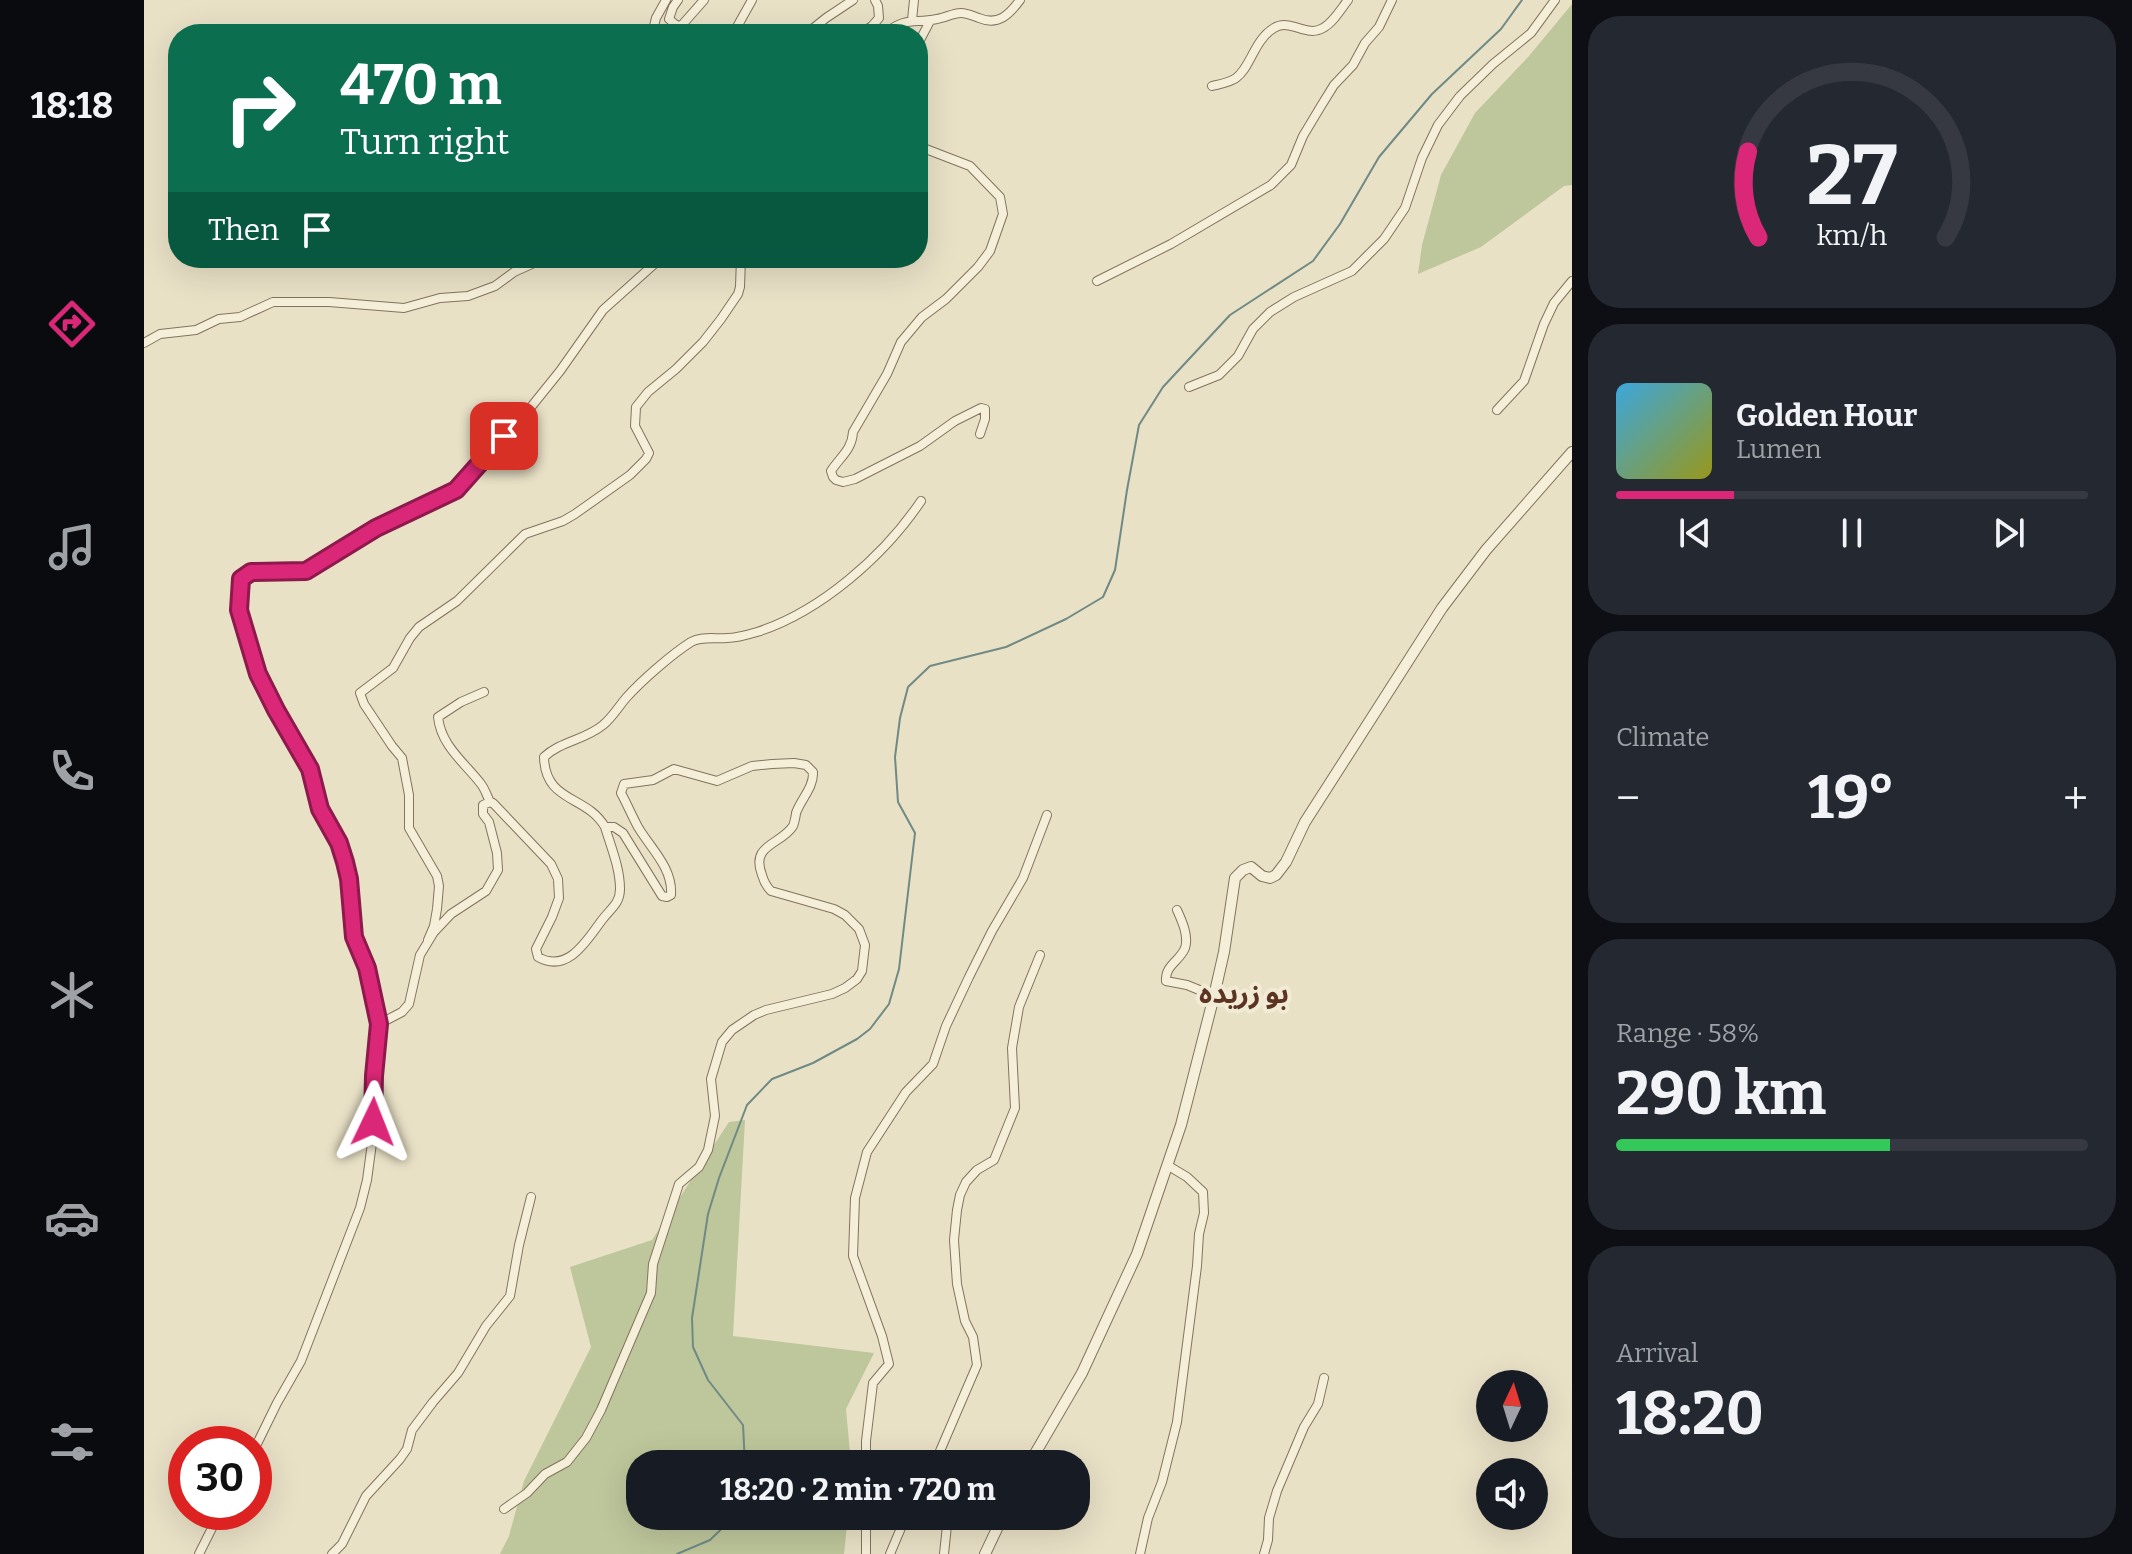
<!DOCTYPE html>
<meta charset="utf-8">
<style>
body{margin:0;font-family:Bitter,"Noto Sans Arabic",serif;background:#242831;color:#f1f3f6;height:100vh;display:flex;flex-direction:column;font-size:30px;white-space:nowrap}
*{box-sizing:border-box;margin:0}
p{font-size:26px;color:#9ea1a6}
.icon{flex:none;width:44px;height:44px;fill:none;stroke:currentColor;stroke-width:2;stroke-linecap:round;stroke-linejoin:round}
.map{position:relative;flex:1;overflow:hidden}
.side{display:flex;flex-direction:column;gap:16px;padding:16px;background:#0d0f14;width:560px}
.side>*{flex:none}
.guide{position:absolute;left:24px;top:24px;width:760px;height:244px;border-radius:32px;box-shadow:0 8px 32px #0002;background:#0b6e4f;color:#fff;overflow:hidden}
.needle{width:52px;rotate:4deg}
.buttons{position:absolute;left:1332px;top:1370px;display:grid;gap:16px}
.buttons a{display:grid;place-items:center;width:72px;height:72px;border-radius:50%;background:#171b24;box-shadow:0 8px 32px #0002;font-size:40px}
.speed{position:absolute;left:24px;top:1426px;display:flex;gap:16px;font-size:40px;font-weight:700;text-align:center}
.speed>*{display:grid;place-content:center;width:104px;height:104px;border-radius:50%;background:#171b24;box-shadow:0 8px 32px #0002;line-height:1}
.speed .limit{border:12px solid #d22;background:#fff;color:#111}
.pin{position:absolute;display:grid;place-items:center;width:68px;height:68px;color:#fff;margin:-34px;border-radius:16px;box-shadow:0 4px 12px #0006}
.me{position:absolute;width:88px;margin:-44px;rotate:2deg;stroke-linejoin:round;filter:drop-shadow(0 0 6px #0008)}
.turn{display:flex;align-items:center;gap:28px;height:168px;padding:0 40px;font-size:36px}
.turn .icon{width:104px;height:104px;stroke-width:2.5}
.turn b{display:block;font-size:56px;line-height:68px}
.then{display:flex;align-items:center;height:76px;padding:0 40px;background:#0003;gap:16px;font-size:30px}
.big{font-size:60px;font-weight:700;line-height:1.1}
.side .card{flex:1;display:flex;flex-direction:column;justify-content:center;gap:12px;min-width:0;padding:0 28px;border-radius:32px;background:#242831}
.side .dial{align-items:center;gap:0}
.dial svg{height:208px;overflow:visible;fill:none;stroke:#363941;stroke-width:7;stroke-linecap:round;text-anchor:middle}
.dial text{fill:#f1f3f6;stroke:none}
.song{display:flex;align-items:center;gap:24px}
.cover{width:96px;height:96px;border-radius:12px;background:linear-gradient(135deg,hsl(200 70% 55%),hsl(60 70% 35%))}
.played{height:8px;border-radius:4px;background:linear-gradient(90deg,#db2777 25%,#363941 25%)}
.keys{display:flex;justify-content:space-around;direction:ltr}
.heat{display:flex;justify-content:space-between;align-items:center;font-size:44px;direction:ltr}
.charge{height:12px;border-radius:6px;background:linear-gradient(90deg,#34c759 58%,#363941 0)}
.trip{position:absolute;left:482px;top:1450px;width:464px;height:80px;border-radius:32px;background:#171b24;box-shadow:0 8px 32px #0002;font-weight:700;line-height:80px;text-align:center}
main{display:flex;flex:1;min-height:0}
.tabs{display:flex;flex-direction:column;width:144px;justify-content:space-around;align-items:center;background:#090b0e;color:#9ea1a6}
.tabs .icon{width:56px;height:56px}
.tabs .current{color:#db2777}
.tabs b{font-size:36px;color:#f1f3f6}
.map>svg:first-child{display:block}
.green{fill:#bec69b}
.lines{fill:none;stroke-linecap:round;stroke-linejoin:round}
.stream{stroke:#6f8a85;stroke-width:2}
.minor-casing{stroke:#82745e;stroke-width:10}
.tertiary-casing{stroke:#82745e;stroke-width:12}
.minor{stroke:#f5eed8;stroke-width:8}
.tertiary{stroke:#f5eed8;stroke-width:10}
.route-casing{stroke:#8e194d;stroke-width:20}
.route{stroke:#db2777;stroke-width:14}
.labels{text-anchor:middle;stroke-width:8;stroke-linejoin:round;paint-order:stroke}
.quarter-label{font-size:28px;font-weight:bold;fill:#5c3424;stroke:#f1ebd5}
</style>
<main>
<nav class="tabs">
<b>18:18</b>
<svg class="icon current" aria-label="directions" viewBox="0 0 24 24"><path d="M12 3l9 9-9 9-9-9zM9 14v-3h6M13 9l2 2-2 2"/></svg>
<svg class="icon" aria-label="music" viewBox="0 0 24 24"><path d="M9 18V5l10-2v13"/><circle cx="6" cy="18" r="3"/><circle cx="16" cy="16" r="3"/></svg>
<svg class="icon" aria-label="phone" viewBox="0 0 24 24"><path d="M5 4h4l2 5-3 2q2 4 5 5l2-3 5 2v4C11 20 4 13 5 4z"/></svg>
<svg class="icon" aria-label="climate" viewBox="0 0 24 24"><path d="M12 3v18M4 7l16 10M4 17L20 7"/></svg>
<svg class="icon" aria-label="car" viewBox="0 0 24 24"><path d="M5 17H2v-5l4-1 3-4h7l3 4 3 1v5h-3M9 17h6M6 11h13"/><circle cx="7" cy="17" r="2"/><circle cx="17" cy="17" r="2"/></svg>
<svg class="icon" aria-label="filters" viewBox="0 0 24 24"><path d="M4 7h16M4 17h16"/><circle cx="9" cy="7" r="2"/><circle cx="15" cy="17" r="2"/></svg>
</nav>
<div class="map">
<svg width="1428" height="1554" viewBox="0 0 1428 1554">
<rect width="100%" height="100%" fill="#e9e1c6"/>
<path class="green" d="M1428,4V185L1420,186L1337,247L1274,274L1278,245L1297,175L1331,113L1385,56Z
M601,1120L589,1336L730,1353L702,1409L707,1464H496V1516H704L700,1554H356L365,1536L380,1481L447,1347L426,1267L508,1240L585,1122Z"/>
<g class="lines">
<path class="stream" d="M601,1464L599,1425L564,1380L549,1347L548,1318L564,1214L575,1178L603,1105L628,1079L669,1063L713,1039L726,1029L745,1004L755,969L771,833L754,802L751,757L756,718L764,687L786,666L862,647L922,619L959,597L971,570L983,490L995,425L1019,387L1086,315L1169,261L1196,224L1235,157L1288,94L1357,29L1378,0
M533,1554L566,1540L591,1516"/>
<defs>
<path id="minor" d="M534,0L529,7L525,19L533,26L538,25L560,0
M768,20L770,0
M508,34L512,18L522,0
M589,34L608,0
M662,34L682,18L709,0
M716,34L728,26L735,18L734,6L731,0
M740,34C763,16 769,24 793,19C801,18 809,13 817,13C823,13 829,16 835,18C854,26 865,15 876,0
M774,44L786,21
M1068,86C1075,84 1085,83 1092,78C1107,67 1110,40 1130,28C1147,18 1162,38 1179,28C1189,23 1197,9 1204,0
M774,146L826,166L856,197L859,214L846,251L834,267L802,299L778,317L757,342L743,374L709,432C708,450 696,457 687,471L689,477L692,480L699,482L711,479L776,446L811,421L837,408L841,409V419L836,434
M953,281L1027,244L1127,185L1147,165L1159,136L1177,106L1190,85L1209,65L1221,43L1235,27L1248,0
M0,343L16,334L52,330L75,319L96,317L129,302H185L260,308L296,298L324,296L351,286L370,272L401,258
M1045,387L1075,375L1094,356L1109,329L1126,312L1150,297L1208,271L1240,239L1261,208L1278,158L1294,125L1316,96L1349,64L1387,33L1411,0
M1353,410L1380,381L1400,324L1410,303L1428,281
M340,692L317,702L294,717C297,746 321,763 337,784C341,789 343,796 346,802
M1033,910C1038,921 1045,936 1041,948C1036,961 1021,965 1022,981L1043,985L1070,996
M284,940L290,926L293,909L295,886L293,876L265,828V795L258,758L248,746L220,704L216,693L249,668L266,638L275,627L313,601L381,534L419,521L431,514L486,475L502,459L505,453L491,426L492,407L504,392L532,369L559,342L577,319L594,294L596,287L597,258
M235,1024L258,1012L265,1004L276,955L290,932L307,914L342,891L354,870L353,853L345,822L339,814V805L346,802L349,803L407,864L414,879L415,898L408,917L392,949L394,957C424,974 443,940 458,920C466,909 476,904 476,889C476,868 467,847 461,827
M110,1450L133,1403L157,1361L216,1208L223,1180L228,1143L230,1076L235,1024L223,968L210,937L205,879L201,862L188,829L176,809L166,769L132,710L114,674L95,610L97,579L107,572L162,571L232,528L312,490L383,412L416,371L459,310L517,258
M722,1464V1441L729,1383L745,1364L738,1336L709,1256L711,1198L723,1152L762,1092L789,1064L802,1026L825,977L848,931L879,878L903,815
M797,1464L795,1460L796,1451L833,1365L829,1337L821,1321L813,1284L810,1240L813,1210L816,1195L822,1182L833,1170L850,1160L871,1108L868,1048L875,1007L896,955
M360,1509L383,1493L401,1474L423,1462L442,1438L457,1410L507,1293L509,1264L535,1184L555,1167L564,1150L571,1116L567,1079L578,1042L588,1030L610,1015L622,1010L688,994L701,988L713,979L718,971L721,945L715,929L701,915L690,909L627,891C622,886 620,882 618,875C606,844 637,845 649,826C650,824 652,815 652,813C657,799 670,787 669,772L662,765L650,763L628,764L608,766L573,781L530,769L509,780L480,784L477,793C483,804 488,816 494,827C507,849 529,868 527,895L523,897L518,896L479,833L470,827H461C443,795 401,803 400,757C417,741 441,740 459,725C468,718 475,706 482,698C497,681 528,654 547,642C557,636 571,639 583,638C593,638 603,635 613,632C676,612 740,556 777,501
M55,1554L76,1512
M188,1554L198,1544L222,1496L256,1459L263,1449L268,1430L289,1402L314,1373L342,1326L366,1296L375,1245L387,1197
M722,1554V1516
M746,1554L762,1516
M800,1554L804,1516
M996,1554L1004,1518L1018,1482L1033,1422L1053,1266L1055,1234L1060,1213L1059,1192L1043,1177L1023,1165
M1120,1554L1124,1540L1125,1518L1133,1491L1160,1427L1174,1404L1180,1378"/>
<path id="tertiary" d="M885,1464L938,1373L993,1254L1037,1125L1070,996L1080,952L1091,878L1099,870L1107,867L1118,876L1126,878L1132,875L1142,862L1161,822L1298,608L1342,550L1428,452
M841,1554L859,1516"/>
</defs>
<use href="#minor" class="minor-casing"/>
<use href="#tertiary" class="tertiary-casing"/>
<use href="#minor" class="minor"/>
<use href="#tertiary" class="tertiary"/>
</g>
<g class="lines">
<defs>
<path id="route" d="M229,1122L230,1076L235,1024L223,968L210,937L205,879L201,862L195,843L176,809L166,769L132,710L114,674L95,610L97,579L107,572L162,571L232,528L312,490L360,436"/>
</defs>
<use href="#route" class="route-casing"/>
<use href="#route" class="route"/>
</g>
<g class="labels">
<g class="quarter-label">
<text x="1100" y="1003">بو زريده</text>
</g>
</g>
</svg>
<div class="buttons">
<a><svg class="needle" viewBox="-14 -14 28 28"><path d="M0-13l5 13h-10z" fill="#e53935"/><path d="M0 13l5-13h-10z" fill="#9ea1a6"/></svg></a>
<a><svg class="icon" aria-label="sound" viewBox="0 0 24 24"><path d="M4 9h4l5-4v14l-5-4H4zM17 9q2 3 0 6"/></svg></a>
</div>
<div class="speed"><div class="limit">30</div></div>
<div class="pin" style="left:360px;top:436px;background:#d93025"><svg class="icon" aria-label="arrive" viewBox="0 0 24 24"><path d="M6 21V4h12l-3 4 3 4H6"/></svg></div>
<svg class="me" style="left:229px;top:1122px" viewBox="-20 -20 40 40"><path d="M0-17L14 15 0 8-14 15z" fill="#db2777" stroke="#fff" stroke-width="4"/></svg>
<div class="trip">18:20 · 2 min · 720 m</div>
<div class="guide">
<div class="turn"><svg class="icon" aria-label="right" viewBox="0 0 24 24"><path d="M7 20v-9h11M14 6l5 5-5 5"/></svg><div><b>470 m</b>Turn right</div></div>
<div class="then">Then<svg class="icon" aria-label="arrive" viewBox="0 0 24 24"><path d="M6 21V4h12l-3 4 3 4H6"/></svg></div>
</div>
</div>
<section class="side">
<div class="card dial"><svg viewBox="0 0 100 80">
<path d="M14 69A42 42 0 1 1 86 69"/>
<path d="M14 69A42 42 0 0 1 10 36" stroke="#db2777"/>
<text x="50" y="56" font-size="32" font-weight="700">27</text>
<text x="50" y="72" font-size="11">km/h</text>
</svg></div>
<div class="card">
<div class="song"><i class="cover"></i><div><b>Golden Hour</b><p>Lumen</p></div></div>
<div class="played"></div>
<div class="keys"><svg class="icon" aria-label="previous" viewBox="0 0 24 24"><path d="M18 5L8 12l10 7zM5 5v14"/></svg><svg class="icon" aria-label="pause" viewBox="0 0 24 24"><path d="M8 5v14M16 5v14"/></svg><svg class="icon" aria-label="next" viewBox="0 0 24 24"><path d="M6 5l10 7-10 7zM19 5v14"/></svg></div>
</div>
<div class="card"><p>Climate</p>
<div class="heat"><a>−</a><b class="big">19°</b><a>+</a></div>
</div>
<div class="card"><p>Range · 58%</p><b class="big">290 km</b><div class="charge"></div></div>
<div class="card"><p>Arrival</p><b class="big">18:20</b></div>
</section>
</main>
